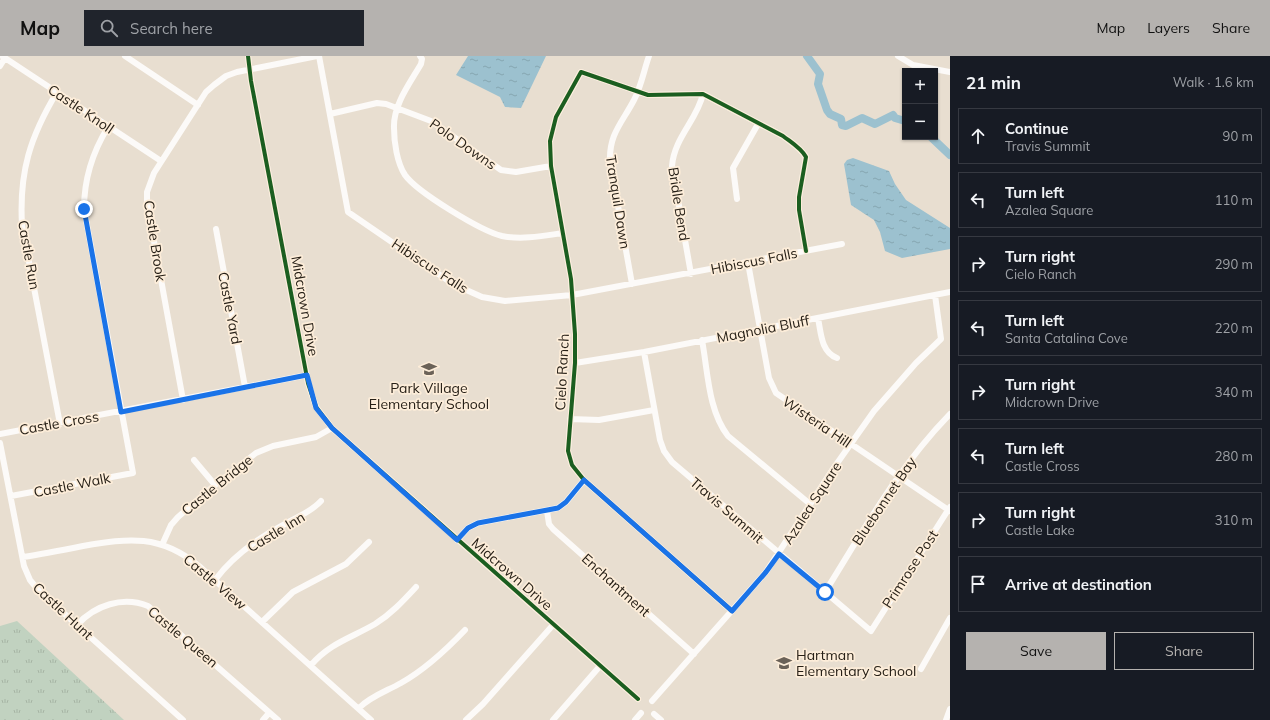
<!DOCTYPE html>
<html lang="en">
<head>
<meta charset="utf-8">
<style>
  :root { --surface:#171b24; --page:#20242c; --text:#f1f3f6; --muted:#9ea1a6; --line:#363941; --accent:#b5b2af }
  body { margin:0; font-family:Mulish,sans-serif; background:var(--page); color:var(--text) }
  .controls { position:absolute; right:12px; top:12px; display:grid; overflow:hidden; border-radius:0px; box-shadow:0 1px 3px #0004 }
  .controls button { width:36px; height:36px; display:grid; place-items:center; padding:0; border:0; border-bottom:1px solid var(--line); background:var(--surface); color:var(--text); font:20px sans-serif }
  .stop { position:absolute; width:12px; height:12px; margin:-9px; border:3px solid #1a73e8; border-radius:50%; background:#fff }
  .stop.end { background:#1a73e8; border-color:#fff; box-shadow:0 1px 4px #0008 }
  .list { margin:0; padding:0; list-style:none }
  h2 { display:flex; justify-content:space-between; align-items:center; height:52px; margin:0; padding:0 16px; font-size:17px }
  h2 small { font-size:13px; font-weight:400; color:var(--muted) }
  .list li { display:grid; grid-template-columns:26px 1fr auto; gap:12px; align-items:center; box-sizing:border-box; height:56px; margin:0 8px 8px; padding:0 8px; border:1px solid var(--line); border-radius:0px }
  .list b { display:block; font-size:15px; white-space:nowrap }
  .list p { margin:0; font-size:13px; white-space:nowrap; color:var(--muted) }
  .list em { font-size:13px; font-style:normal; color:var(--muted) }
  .actions { display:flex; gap:8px; padding:12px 16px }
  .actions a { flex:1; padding:9px 0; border:1px solid var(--accent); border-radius:0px; text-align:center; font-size:14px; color:var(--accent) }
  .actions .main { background:var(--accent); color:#111 }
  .icon { flex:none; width:22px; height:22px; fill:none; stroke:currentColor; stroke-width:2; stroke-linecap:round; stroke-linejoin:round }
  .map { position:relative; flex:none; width:950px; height:664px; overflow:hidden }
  header { display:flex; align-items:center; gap:24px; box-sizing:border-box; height:56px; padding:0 20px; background:var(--accent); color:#111 }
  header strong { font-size:19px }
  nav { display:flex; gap:22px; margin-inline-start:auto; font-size:14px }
  .search { width:280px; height:36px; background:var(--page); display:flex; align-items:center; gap:10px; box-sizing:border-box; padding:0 14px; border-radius:0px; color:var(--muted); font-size:15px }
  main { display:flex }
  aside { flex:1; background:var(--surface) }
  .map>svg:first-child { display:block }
  .park { fill:url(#park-tufts) }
  .water { fill:url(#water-ripples) }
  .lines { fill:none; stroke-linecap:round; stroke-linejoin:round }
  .river { stroke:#9cc1cf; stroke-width:8 }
  .minor { stroke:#fcfaf8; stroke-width:6 }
  .cycleway-casing { stroke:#fdedd9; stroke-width:6 }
  .cycleway { stroke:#1b5e20; stroke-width:4 }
  .route { stroke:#1a73e8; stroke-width:5 }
  .labels { text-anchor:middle; stroke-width:3.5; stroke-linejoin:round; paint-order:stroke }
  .street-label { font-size:14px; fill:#272017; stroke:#fdedd9 }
  .poi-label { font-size:14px; fill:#272017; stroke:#fdedd9 }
</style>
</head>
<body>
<header>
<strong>Map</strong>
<div class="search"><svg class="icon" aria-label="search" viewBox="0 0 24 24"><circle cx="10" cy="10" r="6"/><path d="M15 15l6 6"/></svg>Search here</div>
<nav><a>Map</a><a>Layers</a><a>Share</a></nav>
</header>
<main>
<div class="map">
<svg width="950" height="664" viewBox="0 0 950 664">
  <defs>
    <pattern id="park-tufts" width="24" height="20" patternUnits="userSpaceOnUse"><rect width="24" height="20" fill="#c1d2c0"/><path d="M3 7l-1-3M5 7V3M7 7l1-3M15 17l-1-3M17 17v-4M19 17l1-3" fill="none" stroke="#a6b4a4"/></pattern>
    <pattern id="water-ripples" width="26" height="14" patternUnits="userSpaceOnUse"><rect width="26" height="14" fill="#9cc1cf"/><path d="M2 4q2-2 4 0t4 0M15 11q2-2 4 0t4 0" fill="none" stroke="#86a6b1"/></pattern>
  </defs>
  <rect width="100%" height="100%" fill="#e8ded0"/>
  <!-- park -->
  <path class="park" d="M17,565L124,664H0V570Z"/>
  <!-- water -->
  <path class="water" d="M468,0H546L521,52L505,51L500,41L456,19Z
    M853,102L889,115L895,128L906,144L950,172V193L902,202L885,195L880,176L874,164L851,149L844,108L847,104Z"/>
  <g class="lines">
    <!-- river -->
    <path class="river" d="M807,0L820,18L818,28L827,54L830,58L841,63L842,69L846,70L862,62L875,68L893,59L895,62L905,65
      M931,81L950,99"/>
    <!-- minor -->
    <path class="minor" d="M2,0L161,105
      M125,0L198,49
      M248,0L251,25L308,327L316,351L332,372L638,643
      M319,0L348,156L453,228L482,241L505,245L572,239L842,188
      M420,0L422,3L421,8C410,27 393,49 394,72C394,86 397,107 405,119C417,136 481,175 502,180C522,184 543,180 563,177
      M898,0L913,9L950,16
      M0,10L5,2
      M57,36C30,81 19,116 22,169L60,368
      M330,58L377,47L386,48L431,65L501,114L516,116L551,110
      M737,143L733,112L758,68
      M216,173L245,331
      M748,207L769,322L776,337L950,455
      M691,218L672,110C674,82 697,64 703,38
      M632,228L610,105C609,78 622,67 634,44C641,31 644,14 649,0
      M818,262C821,277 821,296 837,302
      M702,284C708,316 708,354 728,380L810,448
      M644,296L660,384L664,395L672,406L871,575L950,451
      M575,307L644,296L950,236
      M183,344L147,147V136L154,117L206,36L214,29L226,20L237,16L317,0
      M570,363L599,364L654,354
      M0,378L307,319
      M0,387L24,510L30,524L39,535L183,664
      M194,404L215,429
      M11,440L133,417L84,153C84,123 92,97 108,71
      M547,455L549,468L553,473L694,598
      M457,484L468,472L478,467L558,452L566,446L584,424
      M162,489L171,469L178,461L215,429L256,397L273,390L316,381L332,372
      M23,501C43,498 63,494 83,490C129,482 160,478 199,510L371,664
      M215,524C233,500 258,482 285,468C298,460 310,457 321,445
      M825,536C863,475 899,410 950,358
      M732,555L584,424L572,409L568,395L575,307V278L571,223L551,110L550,85L556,61L581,16L648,39L703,38L783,80C792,87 801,92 806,101L799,141V154L806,195
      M262,566L293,536L346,508L369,486
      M77,569C95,549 123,540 148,550L278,664
      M311,609C330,587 351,582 375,568C391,558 403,545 416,531
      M921,613L950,562
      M652,645L766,516L833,413L874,355L916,307L941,283L935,239
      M359,652C371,640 387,635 401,627C426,613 446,594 465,574
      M654,658L661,664
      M263,664L269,657
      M466,664L483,648L553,569
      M553,664L600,610
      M635,664L641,657
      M946,664L950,653"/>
    <defs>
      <path id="cycleway" d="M248,0L251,25L308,327L316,351L332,372L638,643
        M732,555L584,424L572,409L568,395L575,307V278L571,223L551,110L550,85L556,61L581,16L648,39L703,38L783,80C792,87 801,92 806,101L799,141V154L806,195"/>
    </defs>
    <!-- cycleway casing -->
    <use href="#cycleway" class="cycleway-casing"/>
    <!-- cycleway -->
    <use href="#cycleway" class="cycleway"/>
  </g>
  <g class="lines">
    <!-- route -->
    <path class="route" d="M84,153L121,356L307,319L316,352L332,372L457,484L468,472L478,467L558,452L566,446L584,424L732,555L766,516L779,498L825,536"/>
  </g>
  <!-- icons -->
  <defs>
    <symbol id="school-bare" viewBox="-9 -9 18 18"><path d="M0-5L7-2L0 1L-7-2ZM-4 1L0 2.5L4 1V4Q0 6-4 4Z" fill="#6b6258" stroke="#fdedd9" stroke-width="2.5" paint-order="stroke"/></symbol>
  </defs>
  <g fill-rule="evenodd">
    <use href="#school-bare" x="418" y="302" width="22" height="22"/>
    <use href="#school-bare" x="773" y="596" width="22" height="22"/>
  </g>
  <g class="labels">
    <!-- street labels -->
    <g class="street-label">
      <text transform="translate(81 53) rotate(34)" y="5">Castle Knoll</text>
      <text transform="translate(463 88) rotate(35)" y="5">Polo Downs</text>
      <text transform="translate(618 146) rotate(81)" y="5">Tranquil Dawn</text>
      <text transform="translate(679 148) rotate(81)" y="5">Bridle Bend</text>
      <text transform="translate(155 185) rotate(81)" y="5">Castle Brook</text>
      <text transform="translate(29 199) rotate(80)" y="5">Castle Run</text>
      <text transform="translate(754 205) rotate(-11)" y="5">Hibiscus Falls</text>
      <text transform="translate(430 210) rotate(33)" y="5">Hibiscus Falls</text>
      <text transform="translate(305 250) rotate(80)" y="5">Midcrown Drive</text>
      <text transform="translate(230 252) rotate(79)" y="5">Castle Yard</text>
      <text transform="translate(763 273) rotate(-11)" y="5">Magnolia Bluff</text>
      <text transform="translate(562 316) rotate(-87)" y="5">Cielo Ranch</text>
      <text transform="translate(817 366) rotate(34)" y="5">Wisteria Hill</text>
      <text transform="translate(59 367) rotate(-10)" y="5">Castle Cross</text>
      <text transform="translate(72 429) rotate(-11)" y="5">Castle Walk</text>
      <text transform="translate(217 429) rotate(-39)" y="5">Castle Bridge</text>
      <text transform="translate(884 445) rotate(-56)" y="5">Bluebonnet Bay</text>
      <text transform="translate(812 447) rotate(-57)" y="5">Azalea Square</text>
      <text transform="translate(727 454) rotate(41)" y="5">Travis Summit</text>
      <text transform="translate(276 476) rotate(-31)" y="5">Castle Inn</text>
      <text transform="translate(910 513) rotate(-57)" y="5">Primrose Post</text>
      <text transform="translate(512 518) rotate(41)" y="5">Midcrown Drive</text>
      <text transform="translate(215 526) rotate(40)" y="5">Castle View</text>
      <text transform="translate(616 529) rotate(42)" y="5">Enchantment</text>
      <text transform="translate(63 555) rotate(43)" y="5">Castle Hunt</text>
      <text transform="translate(183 581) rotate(40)" y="5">Castle Queen</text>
    </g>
    <!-- poi labels -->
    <g class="poi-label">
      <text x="429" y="337">Park Village<tspan x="429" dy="16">Elementary School</tspan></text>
      <text x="796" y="604" text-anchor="start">Hartman<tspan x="796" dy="16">Elementary School</tspan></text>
    </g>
  </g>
</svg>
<div class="controls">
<button>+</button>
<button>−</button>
</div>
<div class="stop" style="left:825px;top:536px"></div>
<div class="stop end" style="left:84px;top:153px"></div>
</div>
<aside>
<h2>21 min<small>Walk · 1.6 km</small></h2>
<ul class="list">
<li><svg class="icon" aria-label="ahead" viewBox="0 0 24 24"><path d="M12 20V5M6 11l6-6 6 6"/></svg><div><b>Continue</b><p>Travis Summit</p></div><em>90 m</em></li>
<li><svg class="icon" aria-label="left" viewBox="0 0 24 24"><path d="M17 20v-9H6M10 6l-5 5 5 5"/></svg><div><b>Turn left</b><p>Azalea Square</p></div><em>110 m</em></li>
<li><svg class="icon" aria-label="right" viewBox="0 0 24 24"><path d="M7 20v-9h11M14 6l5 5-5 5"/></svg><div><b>Turn right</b><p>Cielo Ranch</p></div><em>290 m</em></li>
<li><svg class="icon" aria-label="left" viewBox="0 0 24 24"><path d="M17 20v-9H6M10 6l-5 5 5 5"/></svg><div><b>Turn left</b><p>Santa Catalina Cove</p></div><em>220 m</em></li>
<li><svg class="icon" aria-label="right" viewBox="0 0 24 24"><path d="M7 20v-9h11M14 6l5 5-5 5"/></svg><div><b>Turn right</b><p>Midcrown Drive</p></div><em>340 m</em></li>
<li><svg class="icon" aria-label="left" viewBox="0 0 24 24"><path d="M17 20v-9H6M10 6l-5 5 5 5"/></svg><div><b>Turn left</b><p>Castle Cross</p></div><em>280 m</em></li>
<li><svg class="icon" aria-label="right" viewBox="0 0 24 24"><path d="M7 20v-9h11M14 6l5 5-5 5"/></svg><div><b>Turn right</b><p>Castle Lake</p></div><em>310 m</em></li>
<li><svg class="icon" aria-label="arrive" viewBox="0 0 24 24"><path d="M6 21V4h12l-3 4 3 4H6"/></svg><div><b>Arrive at destination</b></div></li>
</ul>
<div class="actions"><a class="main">Save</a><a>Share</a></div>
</aside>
</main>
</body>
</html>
